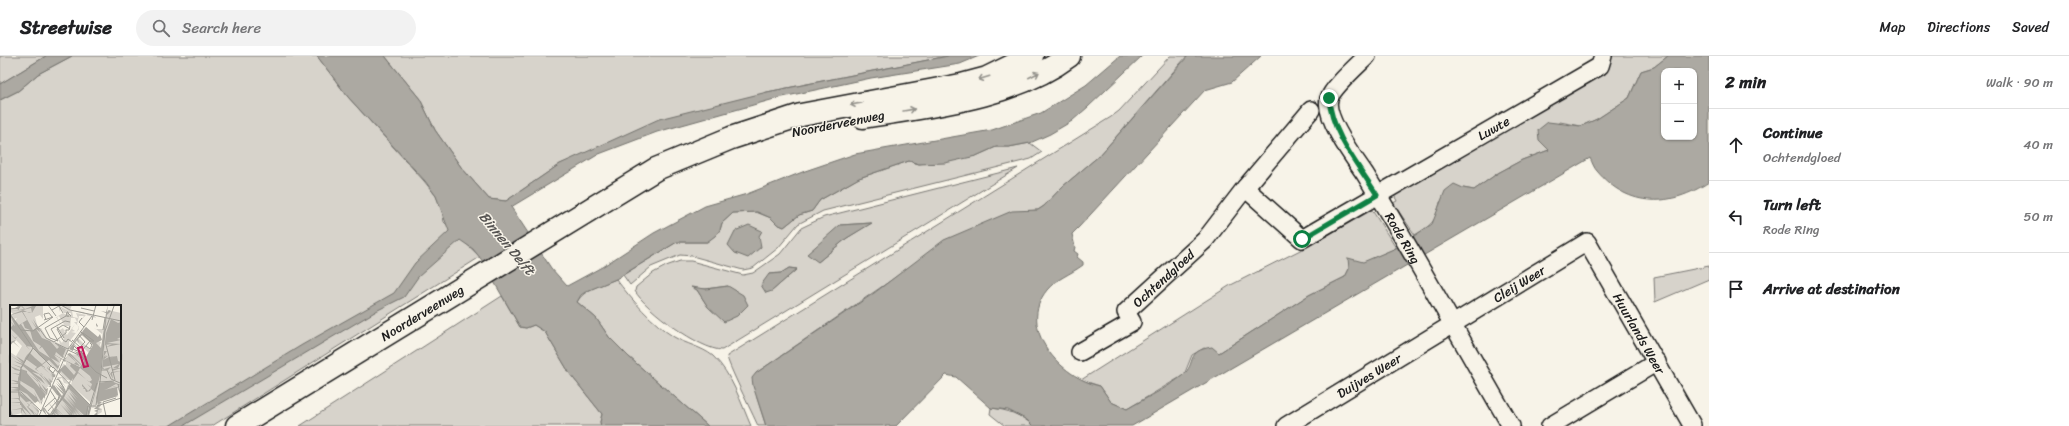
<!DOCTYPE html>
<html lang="en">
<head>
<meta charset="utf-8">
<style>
  :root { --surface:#fff; --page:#f2f2f2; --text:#202124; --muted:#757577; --line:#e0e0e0 }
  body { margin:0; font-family:Sriracha,sans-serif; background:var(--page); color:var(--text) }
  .controls { position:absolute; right:12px; top:12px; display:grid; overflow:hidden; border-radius:8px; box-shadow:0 1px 3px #0004 }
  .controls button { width:36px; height:36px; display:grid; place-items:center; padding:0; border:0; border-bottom:1px solid var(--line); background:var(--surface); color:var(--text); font:20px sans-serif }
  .stop { position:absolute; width:12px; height:12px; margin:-9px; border:3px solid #0b8043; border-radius:50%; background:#fff }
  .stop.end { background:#0b8043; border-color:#fff; box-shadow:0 1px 4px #0008 }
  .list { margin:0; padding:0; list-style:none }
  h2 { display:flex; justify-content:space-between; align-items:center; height:52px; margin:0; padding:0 16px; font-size:17px }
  h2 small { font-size:13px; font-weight:400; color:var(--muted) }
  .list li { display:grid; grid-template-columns:26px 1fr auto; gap:12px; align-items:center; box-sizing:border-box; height:72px; padding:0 16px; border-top:1px solid var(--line) }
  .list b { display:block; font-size:15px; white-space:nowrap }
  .list p { margin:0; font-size:13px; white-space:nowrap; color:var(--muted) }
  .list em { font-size:13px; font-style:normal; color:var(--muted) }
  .icon { flex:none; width:22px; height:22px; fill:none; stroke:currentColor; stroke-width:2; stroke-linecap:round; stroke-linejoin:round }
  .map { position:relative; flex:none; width:1709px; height:370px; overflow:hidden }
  header { display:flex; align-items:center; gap:24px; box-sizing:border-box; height:56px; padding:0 20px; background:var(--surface); border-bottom:1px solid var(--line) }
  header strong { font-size:19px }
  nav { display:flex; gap:22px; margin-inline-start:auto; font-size:14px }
  .search { width:280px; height:36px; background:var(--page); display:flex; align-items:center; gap:10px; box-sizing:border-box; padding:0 14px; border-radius:22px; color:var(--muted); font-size:15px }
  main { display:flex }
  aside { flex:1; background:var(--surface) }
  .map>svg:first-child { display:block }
  .green { fill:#d7d3cb; stroke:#7a7874; fill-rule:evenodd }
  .water { fill:#aca9a2; stroke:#72716c; fill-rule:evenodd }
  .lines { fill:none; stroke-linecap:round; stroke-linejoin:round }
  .street-casing { stroke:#1c1c1c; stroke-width:20 }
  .secondary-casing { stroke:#1c1c1c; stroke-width:25 }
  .street { stroke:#f7f3e8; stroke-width:17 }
  .secondary { stroke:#f7f3e8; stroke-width:22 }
  .oneway { stroke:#94928c }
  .route { stroke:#0b8043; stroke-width:5 }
  .labels { text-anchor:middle; stroke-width:3; stroke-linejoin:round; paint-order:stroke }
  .street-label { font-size:13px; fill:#1c1c1c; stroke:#f7f3e8 }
  .water-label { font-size:14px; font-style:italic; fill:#565452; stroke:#f7f3e8 }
  .inset-road { fill:none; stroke:#9f9d96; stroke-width:1 }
  .view { fill:#c2185b; fill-opacity:0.15; stroke:#c2185b; stroke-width:2 }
  .inset-edge { fill:none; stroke:#1c1c1c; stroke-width:2 }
</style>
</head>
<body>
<header>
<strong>Streetwise</strong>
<div class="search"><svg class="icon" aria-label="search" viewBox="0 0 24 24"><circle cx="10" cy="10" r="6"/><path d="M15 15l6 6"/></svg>Search here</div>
<nav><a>Map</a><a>Directions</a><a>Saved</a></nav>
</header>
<main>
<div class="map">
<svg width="1709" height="370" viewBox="0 0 1709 370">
  <rect width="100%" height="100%" fill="#f7f3e8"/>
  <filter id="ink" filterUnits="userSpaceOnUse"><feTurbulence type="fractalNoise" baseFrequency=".025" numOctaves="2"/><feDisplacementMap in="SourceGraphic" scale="8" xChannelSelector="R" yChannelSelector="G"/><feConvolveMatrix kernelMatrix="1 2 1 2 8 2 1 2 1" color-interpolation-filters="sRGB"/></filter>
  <g filter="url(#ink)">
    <!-- green -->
    <path class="green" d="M0,0H46L0,28Z
      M72,0H317L348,41L424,125L436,140L442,154L444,166L480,201L212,370H0V44L18,35L38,18ZM11,250H120V359H11Z
      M385,0H948L767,36L560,108L506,145L489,143L461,111L435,74L420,43Z
      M1170,0H1187L1100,99L1062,131L1044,150L1038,154L1026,155L909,212L756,317L757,342L766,370H758C753,358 727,307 727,300L1111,61L1119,55Z
      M1609,0H1668L1654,11L1641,15L1629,42L1597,63L1581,70L1560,66L1549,94L1522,104L1498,117L1474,134L1463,132L1440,146C1436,166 1431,169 1415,179L1393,147L1397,145L1392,135Z
      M1030,87L1042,96L1031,103L823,155L798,168L778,192L753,212L743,214L692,200L680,199L651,211L630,229L623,219L677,186H707L720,174L722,167L733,157L756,156L771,162L777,168L784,171L799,159L812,155L820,144L859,122L909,105L919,108L976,100L996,91H1009Z
      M1018,112L722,294C700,294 645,253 635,235L636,231L653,217L666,210L680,205H691L743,219L753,217L780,198L801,172L824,161ZM871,167L847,182L818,206L840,169ZM789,212L797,213L772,235L769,218L781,217ZM728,230L708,251L697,234Z
      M1372,154L1396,192L1349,213L1345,221L1309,239L1219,297L1204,292L1192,299L1184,319L1127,353L1111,346L1100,330L1081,324L1229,230L1316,186Z
      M1709,210V223L1655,246L1654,221Z
      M616,223C631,243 653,268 674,281C686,288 702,291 713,300C732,318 741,347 751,370H708L629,301L609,281L596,262L577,246C584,233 602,229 616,223Z
      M502,240L520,271L526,272L534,269L545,276L570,318L602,358L600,366L601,370H300Z
      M991,352C1007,354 1021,358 1033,370H1005L990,358Z"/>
    <!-- water -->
    <path class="water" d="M46,0H72L38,18L18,35L0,44V28Z
      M317,0H385L420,43L435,74L461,111L489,143L506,145L560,108L659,63L767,36L948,0H979L960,8L871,22L778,42L657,76L599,98L511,151L551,212L567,230L602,211L654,177L705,150L747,138L805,115L855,98L992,74L1041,57L1086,29L1120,0H1142L1088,51L1072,65L1050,78L1030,87L1009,91H996L976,100L945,107L919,108L909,105L859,122L820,144L812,155L799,159L784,171L777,168L771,162L757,156L733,157L722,167L720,174L715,180L707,186H677L616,223L587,235L581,239L577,246L596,262L609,281L629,301L708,370H601L600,366L602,358L570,318L545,276L534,269L526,272L520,271L481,203L473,193L460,184L418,221L404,241L378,254L183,370H169L302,289L394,237L415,207L449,175L436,140L425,125L348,41Z
      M1188,0H1261L1232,26L1205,34L1079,171L1072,178L1075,191L1074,195L1078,198L1077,201L1083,206V209C1071,218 1056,223 1047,234C1016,272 1061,322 1100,330L1111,346L1127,353C1142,344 1171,330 1183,319C1197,307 1185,295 1212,291L1219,297L1309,239L1345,221L1349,213L1348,202L1363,206L1396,192L1432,168L1445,135L1454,128L1463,132L1474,134L1498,117L1522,104L1549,94L1539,84L1538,74L1548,66L1581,70L1597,63L1629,42L1641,15L1654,11L1668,0H1709V126C1671,151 1629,153 1597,115C1594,112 1592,106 1590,102L1132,370H1033L1027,364L1008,354L991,352L956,321L946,319L896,370H766L753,330L752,322L756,317L874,237L944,184L1012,155L1038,154L1044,150L1062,131L1100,99ZM1664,15H1694V81H1664Z
      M872,167L847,182L818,206L807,198L840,169Z
      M749,169L762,175L759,180L761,191L748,202L735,197L728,189L735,175Z
      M789,212L797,213L772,235L766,237L761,229L769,218L781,217Z
      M728,230L743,239L748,249L737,260L724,266L708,251L697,234L691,231L706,233Z"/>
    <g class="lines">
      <defs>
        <g id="street">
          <path id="s1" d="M1367,0C1358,9 1332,32 1329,43C1324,62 1354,102 1365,118C1416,201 1462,286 1511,370"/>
          <path d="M1245,132L1311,54"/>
          <path id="s2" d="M1080,296L1132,266L1126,256L1205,184L1245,132L1302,183L1600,10L1603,0"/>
          <path id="s3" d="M1286,370L1587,186L1692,369"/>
          <path d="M1550,370L1657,306"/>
        </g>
        <g id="secondary">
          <path d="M863,61C930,50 1013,42 1069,0"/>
          <path id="s4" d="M237,370L656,113L731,82L801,59L961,29L987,22L1032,0"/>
        </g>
      </defs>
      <!-- street casing -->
      <use href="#street" class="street-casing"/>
      <!-- secondary casing -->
      <use href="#secondary" class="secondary-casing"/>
      <!-- street -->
      <use href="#street" class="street"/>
      <!-- secondary -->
      <use href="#secondary" class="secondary"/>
    </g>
    <!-- one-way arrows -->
    <defs><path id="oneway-shaft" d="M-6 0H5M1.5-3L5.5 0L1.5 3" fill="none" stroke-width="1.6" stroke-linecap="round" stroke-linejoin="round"/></defs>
    <g class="oneway">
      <use href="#oneway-shaft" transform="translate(1034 19) rotate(-27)"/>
      <use href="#oneway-shaft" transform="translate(984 22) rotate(163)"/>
      <use href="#oneway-shaft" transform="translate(856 48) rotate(169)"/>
      <use href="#oneway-shaft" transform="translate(909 54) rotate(-10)"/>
    </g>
  </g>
  <g class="lines" filter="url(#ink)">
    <!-- route -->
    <path class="route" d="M1302,183L1377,139C1359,110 1331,77 1329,42"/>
  </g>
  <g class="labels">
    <!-- street labels -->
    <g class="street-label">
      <text transform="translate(838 67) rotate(-11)" y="5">Noorderveenweg</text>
      <text dy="5" stroke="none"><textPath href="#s2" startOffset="542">Luwte</textPath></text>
      <text dy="5" stroke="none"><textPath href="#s1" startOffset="217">Rode Ring</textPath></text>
      <text dy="5" stroke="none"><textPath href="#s2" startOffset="122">Ochtendgloed</textPath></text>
      <text dy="5" stroke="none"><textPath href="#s3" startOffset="273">Cleij Weer</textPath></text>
      <text dy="5" stroke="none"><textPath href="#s4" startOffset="217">Noorderveenweg</textPath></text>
      <text dy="5" stroke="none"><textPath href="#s3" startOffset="458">Huurlands Weer</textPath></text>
      <text dy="5" stroke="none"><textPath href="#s3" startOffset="97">Duijves Weer</textPath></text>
    </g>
    <!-- water labels -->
    <g class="water-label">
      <text transform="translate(507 187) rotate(50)" y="5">Binnen Delft</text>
    </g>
  </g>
  <!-- overview -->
  <g transform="translate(10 249)">
    <rect width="111" height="111" fill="#f7f3e8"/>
    <path d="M0,0L2,3H8L7,0H33V14L30,10L25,12L28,23H31L37,33L50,39L48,33L52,38L54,34L44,14L50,25L53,23L46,12L43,14L53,8L60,12L61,8H54L51,3L50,7L48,0L60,7L50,0H62L60,5L66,6L74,7L75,9L62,5L63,12L68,13L66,8L77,10L76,8L85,11L86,13L76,10L69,17L74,11H69L67,19L69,24L59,37V45L53,53L43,50L51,54L47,68L41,60L36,56L40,60L38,63L46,70L36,84L37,88L33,93V97L31,96L32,99L28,96L23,98L29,106L28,111H12V108L0,111V47L6,51L12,41L6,35L0,40V9L15,30L5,16L7,13L4,14L1,10L3,9L0,6ZM49,11L55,21H59L60,25L61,13H65L67,17H64L69,22L66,28L61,27L65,26L62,24L65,19L57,30L54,26L57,24L54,25L47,12ZM98,5L111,8V90L107,83L108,91L89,96L92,98L89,104H92V106L91,104L92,107L87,110L88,102L82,103ZM76,22L87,33L89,32L92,34V29L86,24H93L92,34H88L87,36L91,37L89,43L91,40L90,49H88L89,70L84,90L78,111L77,107L75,111H40L60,81L81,101L80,97L61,80L62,76L54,74L59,80L57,83L58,79L54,78L52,73L49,74L47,72H53L50,67L53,59L56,60V56L70,63L74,58L70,62L55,55L58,49L69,50L74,57L83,46L86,37L83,40L85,37L73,26L71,28L83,40L72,30L68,33L80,45L83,42L75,55L71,50L64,46L76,52L79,48L66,36L64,39L66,41L63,40V46L61,45L60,40H63L65,34L71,30L70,28Z" fill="#d7d3cb" fill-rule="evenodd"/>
    <path d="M10,0L9,5L14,4L11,1V0L15,4L25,0L26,1L22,8H19L17,7L22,8L21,3L13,5L17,7H13L23,25L26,23L21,15L27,23L23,14L29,23L30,27L26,24L32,33L40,36L47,44L49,42L45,38L56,44L53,51L54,52L53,53L46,47L45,50L55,55L54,54L57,52L55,55L70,62L71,60L59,49L70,61L64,59L57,52L64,59L66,57L57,49L60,48L72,60L74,56L64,48L75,55L64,46L74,49L64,40L63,46L59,44L76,22L88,32L90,29L83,22L85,24L87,22L86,20V18L88,21L85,24L90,29L92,35L86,38L91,43L96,8L91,6L96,7L98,0L97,7L99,5L101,6L97,10L90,71L79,111H75L66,101L75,111L65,102L73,111L65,103L71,111L64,104L70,111L64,105L68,111L63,106L67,111L63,107L65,111L62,108L63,111H60L50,99L61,110L51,99L61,109L53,99L62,108L54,98L63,106L52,95L46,103L54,111L46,104L52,111L46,105L50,111L45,106L49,111L44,107L47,111L44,108L46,111L43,109L41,111L51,96L40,111H39L34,104L37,111L32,105L33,103L34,102L40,110L35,104L40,109L43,104L38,97L44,104L46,100L44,96V95L46,99L47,94L49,96L51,92L47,90L41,82L44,80L52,91L53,89L48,84L45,80L54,88L46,78L44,79L46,78L52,83L45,74L56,86L57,83L49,75H46L48,73L57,83L59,79L51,70L58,78L60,76L61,77L59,78L79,99L77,111L85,87L81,84L80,86L76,87L75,84H73L74,83L72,81V79L66,73L72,79L78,86L81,83L77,79L81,82L82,79L68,68L62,77L63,73L61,76L51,66L50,69L48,66L55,60L64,70L66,67L56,57L60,61L61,59L56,56L55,57L52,54L51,55V57L50,55L51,54L44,50L50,57L44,51L50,58L41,53L48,61L50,59L48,64L39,55L36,57L39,60L36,57L32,60L36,63L31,61L35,64L40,69L31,61L26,64L41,78L38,73L42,77L39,73L42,76L43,75L42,74L43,73L40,69L43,72L41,68L44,70L37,63L40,60L38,63L45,70V72H43V75L42,77L41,78V82H38L40,81L29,69L22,67L31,73L35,79L21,68L36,84L38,83L37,90L30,83L36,90L35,91L29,85L35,91V94L34,92L31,96L24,84L9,75V78L26,92L24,87L14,79L24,87L31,100V96L32,97L31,100L28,96L25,98L17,89L9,85V86L12,87L21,96L12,87L8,86L21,96L16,97L20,100L18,102L23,106L27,110L28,107L21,99L28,106L23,98H22L20,99L21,97L23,98L24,100L29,106L27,111L23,106L25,111L11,95L17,102L19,100L10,91V95L22,111L12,102L17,111L12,105V111L11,104L1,105L3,111H1L0,110V101L1,105L12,103L11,100L0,101L10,100V98H0L10,97L9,95H4L0,96L4,95H8L9,94L0,93H9L8,89L0,90L8,89V86L0,87L8,86L0,85L8,84L0,82H8V79L0,78H8L1,75L8,76V73L2,72L8,73L9,70L2,68L9,69L10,66L5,65L0,61L10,65L11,63L2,59L11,62L12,60L8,58L11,60L4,56L13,59L0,50L13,58L6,51L14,56L15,53L8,47L15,53L17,50L11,43L17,50L19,48L6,35L4,37L10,43L3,37L0,41V37L3,36L0,33L3,36L6,35L1,29L5,33L8,31L0,23L3,20L0,16L5,21L0,10L13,5L0,6L9,5L5,3ZM12,7L17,15L9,20L1,10ZM13,18L15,23L20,25L23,36L31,41L29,44L32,42L40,53L29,46L11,19ZM72,30L83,40L76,52L64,39L67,35L69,38L68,34L70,37L68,34ZM8,31L20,45L16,41L23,42L29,50L27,52L29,50L36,56L32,59L25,53L20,48L23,44L19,48L5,34ZM16,54L27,62L25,64L32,69L40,81L31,70L14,59ZM13,61L29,75L37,89L31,82L28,77V76L19,69L28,77L30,83L17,68V66L11,64ZM70,63L80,71L82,75L79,77L68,67ZM59,82L58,86L59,84L69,94L60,86L67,95L59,87L66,98L57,89L66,99L57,89L65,100L56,90L65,101L55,91L64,102L55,92L64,103L54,93L57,86L52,94ZM101,14L108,18L111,17V32L107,34L111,35L97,38L111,39L96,42L102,39L95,40L94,46H97L94,51L98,50L93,52L98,51L93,55L99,52L106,51L99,53L107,51L108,56L111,55L108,56L111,57L108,63H111L102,66V64L108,63H103L109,59L93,62L94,64L101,62L98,65L101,69V67L111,66L102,68L103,74L98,65L92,64L96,28ZM101,76L111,80V81L106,79L97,84L105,81H106L94,85L111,81L107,83L108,90L106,91H108L89,97H92L88,100L92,99L88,103L92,104L88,105L87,111H83L87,107L84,106L88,104H84L88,100L86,93L90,78Z" fill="#aca9a2" fill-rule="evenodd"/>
    <path class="inset-road" d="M38,0L46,11M51,0L60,5L111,16M71,3L84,6M0,4L9,3L11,0M42,5L49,1L53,8M0,9L23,43L43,63M58,12V7H57L56,11H61L58,8M72,13L69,17L74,22M36,15L34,9L39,8L42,12M82,15L86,0M47,22L54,33M29,23L36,33L44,37M60,24L53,20L47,24L53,35L56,37L58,34L62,37M11,25L23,26L43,12L34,15M93,25L95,13M70,26L80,36L75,42L71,47H70L63,44L64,41L67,44L69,45L71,47H72L71,48L74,49M73,28L84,36H80M62,35L70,42L75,37L68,29M48,36L40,33L35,23L56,11M48,36L41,24L55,16L60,17M44,37L56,28V25H59L60,21M45,38L58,44M96,40L105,75M76,41L80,44L82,40L80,38M58,44L82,11M58,45L71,51L86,67L97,73M41,60L39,64L43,68L45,65M43,62L80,100L78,109M91,65H97L101,74L110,78M90,77L95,26L104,1M90,77L104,76M108,79L111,92M54,83L49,75L55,85M40,85L47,96M9,86L11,63L23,43M47,86L50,92L48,95L49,91M0,87H11L31,106M80,100L87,78M86,100L90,76M87,101L111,93M35,102L45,93M38,106L47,96M29,111L58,45M41,111L60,81M76,111L78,101H86M96,111L93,97L106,93"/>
    <path class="view" d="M72,42L78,61L74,62L68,43Z"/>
    <rect width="111" height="111" class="inset-edge"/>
  </g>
</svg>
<div class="controls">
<button>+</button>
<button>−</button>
</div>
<div class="stop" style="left:1302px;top:183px"></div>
<div class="stop end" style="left:1329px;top:42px"></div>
</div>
<aside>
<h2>2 min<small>Walk · 90 m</small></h2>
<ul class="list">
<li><svg class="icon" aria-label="ahead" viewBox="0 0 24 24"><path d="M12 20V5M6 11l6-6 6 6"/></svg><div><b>Continue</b><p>Ochtendgloed</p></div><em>40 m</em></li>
<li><svg class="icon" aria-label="left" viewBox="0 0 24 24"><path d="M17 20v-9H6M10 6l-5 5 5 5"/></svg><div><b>Turn left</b><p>Rode Ring</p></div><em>50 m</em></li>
<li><svg class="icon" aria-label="arrive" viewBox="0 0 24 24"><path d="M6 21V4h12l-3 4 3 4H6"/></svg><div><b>Arrive at destination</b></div></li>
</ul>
</aside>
</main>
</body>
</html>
